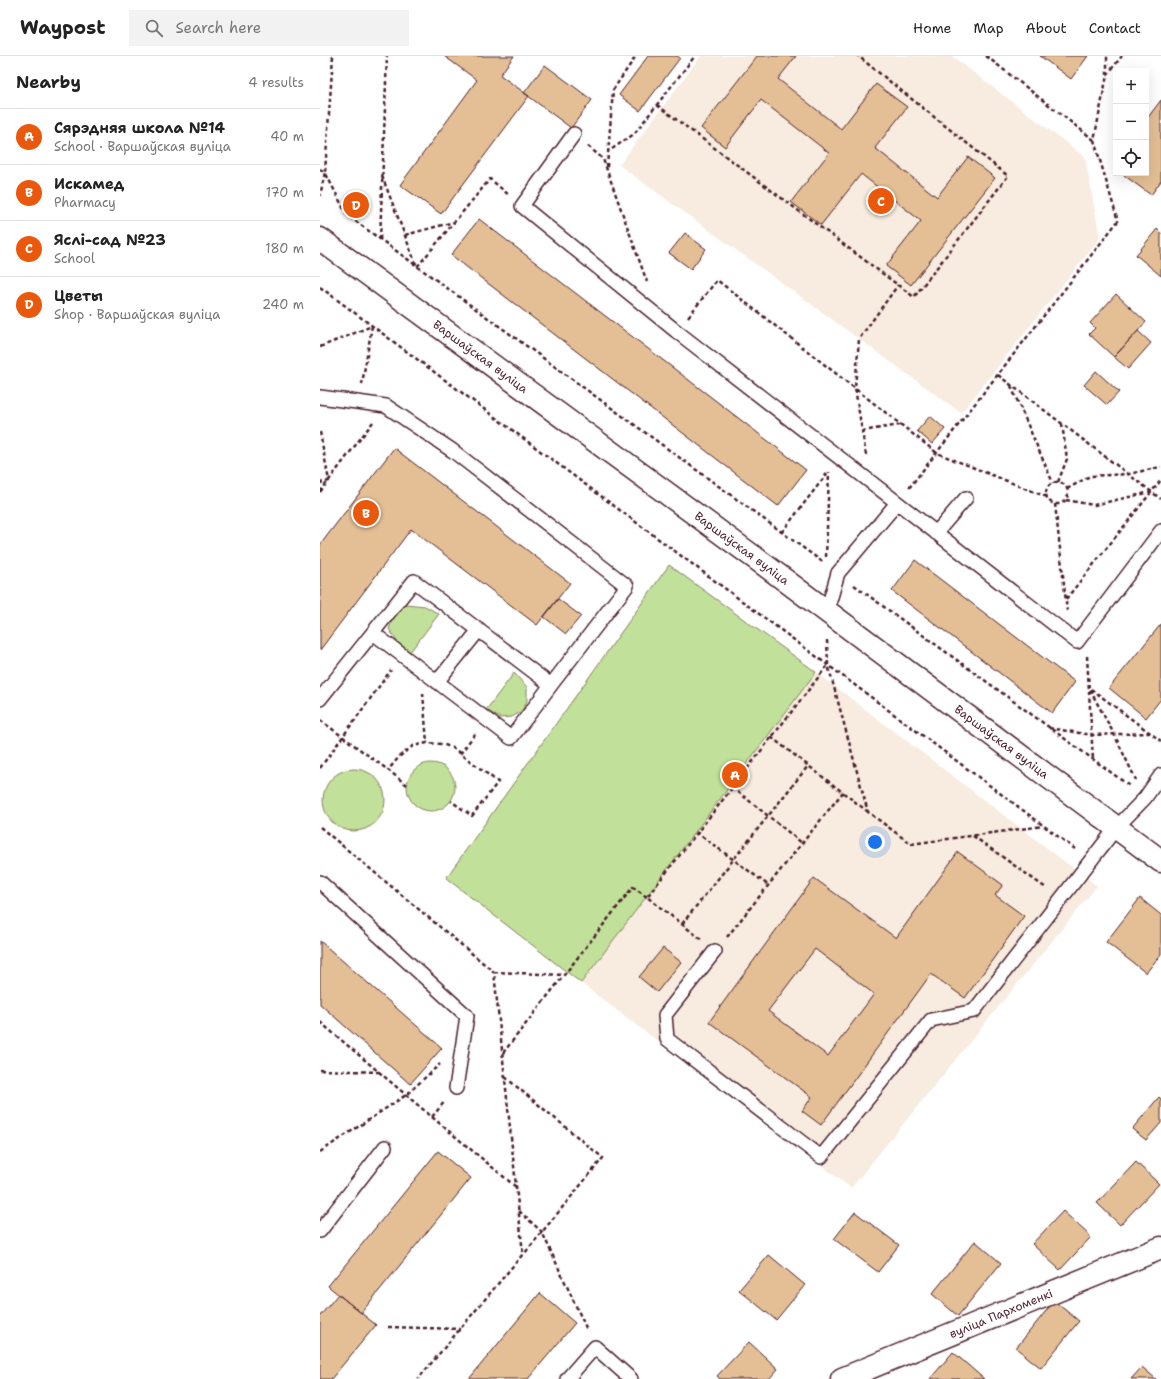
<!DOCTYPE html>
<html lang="en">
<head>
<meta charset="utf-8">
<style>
  :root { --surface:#fff; --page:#f2f2f2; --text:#222; --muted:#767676; --line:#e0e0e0; --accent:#ea580c }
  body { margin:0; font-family:"Shantell Sans",sans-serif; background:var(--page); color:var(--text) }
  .controls { position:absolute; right:12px; top:12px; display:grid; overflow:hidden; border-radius:0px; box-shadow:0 4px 16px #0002 }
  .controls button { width:36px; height:36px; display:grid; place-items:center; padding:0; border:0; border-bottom:1px solid var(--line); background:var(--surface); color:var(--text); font:20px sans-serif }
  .you { position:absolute; left:555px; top:786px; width:14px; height:14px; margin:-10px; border:3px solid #fff; border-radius:50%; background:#1a73e8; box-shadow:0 0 0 6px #1a73e833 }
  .badge { display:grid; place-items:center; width:26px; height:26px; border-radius:50%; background:var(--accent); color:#fff; font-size:13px; font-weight:700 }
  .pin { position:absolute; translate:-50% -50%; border:2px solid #fff; box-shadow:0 1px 4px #0006 }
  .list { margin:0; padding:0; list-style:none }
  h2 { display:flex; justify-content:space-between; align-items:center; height:52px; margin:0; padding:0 16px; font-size:17px }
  h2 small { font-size:13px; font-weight:400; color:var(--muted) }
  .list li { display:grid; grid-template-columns:26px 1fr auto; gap:12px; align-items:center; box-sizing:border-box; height:56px; padding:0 16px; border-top:1px solid var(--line) }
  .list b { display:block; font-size:15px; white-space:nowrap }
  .list p { margin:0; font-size:13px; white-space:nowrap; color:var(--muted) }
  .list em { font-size:13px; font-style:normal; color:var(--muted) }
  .icon { flex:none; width:22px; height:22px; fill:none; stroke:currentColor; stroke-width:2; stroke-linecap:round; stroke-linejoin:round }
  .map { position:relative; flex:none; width:841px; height:1323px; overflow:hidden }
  header { display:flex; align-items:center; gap:24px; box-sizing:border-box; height:56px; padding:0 20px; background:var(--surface); border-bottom:1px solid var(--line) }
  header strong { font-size:19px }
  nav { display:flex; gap:22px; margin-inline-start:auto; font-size:14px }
  .search { width:280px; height:36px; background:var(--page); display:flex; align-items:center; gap:10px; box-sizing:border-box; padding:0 14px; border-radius:0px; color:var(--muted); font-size:15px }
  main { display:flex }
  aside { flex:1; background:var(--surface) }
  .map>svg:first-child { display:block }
  .built { fill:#f7ecdf }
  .green { fill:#c1e099; stroke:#868062 }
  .building { fill:#e4bf95; stroke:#4a1f2b; fill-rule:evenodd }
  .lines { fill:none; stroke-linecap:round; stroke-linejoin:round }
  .lane-casing { stroke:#4a1f2b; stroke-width:16 }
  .street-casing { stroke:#4a1f2b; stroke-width:25 }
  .secondary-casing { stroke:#4a1f2b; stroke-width:25 }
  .path { stroke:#4a1f2b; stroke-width:2.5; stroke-dasharray:4 3; stroke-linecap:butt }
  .lane { stroke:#fff; stroke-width:13 }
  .street { stroke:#fff; stroke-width:22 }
  .secondary { stroke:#fff; stroke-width:22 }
  .labels { text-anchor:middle; stroke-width:3; stroke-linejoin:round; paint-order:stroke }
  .street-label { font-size:12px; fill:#4a1f2b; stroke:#fff }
</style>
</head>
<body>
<header>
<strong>Waypost</strong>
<div class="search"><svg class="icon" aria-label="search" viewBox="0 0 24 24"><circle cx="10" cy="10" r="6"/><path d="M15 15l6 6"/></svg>Search here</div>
<nav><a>Home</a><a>Map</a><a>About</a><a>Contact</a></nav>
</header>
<main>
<aside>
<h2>Nearby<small>4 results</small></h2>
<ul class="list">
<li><span class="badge">A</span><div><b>Сярэдняя школа №14</b><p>School · Варшаўская вуліца</p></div><em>40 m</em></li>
<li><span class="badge">B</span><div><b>Искамед</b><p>Pharmacy</p></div><em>170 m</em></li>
<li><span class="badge">C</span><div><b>Яслі-сад №23</b><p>School</p></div><em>180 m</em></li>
<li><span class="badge">D</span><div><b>Цветы</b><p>Shop · Варшаўская вуліца</p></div><em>240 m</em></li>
</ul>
</aside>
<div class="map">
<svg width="841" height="1323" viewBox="0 0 841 1323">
  <rect width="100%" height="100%" fill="#fff"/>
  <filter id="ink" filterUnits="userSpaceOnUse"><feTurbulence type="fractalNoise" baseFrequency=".025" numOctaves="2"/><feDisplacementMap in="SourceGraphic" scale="8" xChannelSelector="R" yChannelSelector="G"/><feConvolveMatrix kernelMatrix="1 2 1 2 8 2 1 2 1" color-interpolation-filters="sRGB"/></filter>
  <g filter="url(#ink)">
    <!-- built -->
    <path class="built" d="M381,0H632L765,101L780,182L641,357L299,109Z
      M349,509L496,616L777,830L531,1132L261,927L126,822Z"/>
    <!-- green -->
    <path class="green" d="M349,509L496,616L261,927L126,822Z
      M86,548L105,550L119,558L90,596L78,587L69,573L75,556Z
      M194,617L207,631V645L202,655L192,661L180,662L166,654Z
      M87 731a24 24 0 1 1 48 0a24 24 0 1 1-48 0Z
      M3 744a31 31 0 1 1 62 0a31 31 0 1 1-62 0Z"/>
    <!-- building -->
    <path class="building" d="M124,0H194L180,19L209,40L121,158L80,129L157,24Z
      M328,0H357L360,2L320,55L299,39Z
      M437,0H476L458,23L521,73L556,28L587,51L555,92L617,141L648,101L675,122L591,229L566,210L601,165L541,118L501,169L471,146L509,97L441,44L405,91L381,72Z
      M720,0H768L751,23Z
      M225,9L272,44L251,72L204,37Z
      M841,44V125L831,139L801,117H826V64Z
      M159,163L486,414L458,450L131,199Z
      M837,173L841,177V220L816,199Z
      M365,177L386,193L371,213L349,197Z
      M796,238L826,266L794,301L769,278L775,272L770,267Z
      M818,275L831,287L808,313L794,301Z
      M776,315L799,336L787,349L764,329Z
      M610,360L625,373L612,388L597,375Z
      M74,392L250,527L217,569L91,473L0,594V489Z
      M595,504L755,626L732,657L572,535Z
      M238,543L261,560L246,578L224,561Z
      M841,568V643L826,662L789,632Z
      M638,796L683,829L675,839L704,860L645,942L611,918L501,1069L482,1055L492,1041L389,966L494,822L576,882ZM495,893L554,938L508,1000L448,955Z
      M820,842L841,859V898L826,917L786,886Z
      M0,885L122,992L90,1028L0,948Z
      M343,892L361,906L337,936L319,921Z
      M839,1041L841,1043V1067L826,1084L812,1073Z
      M118,1095L151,1122L41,1257L8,1230Z
      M816,1106L839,1128L800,1169L777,1147Z
      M743,1155L771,1181L740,1214L712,1188Z
      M535,1156L579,1189L558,1216L514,1183Z
      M655,1185L681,1207L638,1260L612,1238Z
      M449,1199L485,1229L456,1264L419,1234Z
      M220,1237L255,1267L208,1323H149Z
      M18,1238L56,1269L11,1323H0V1260Z
      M734,1245L759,1265L721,1312L696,1292Z
      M429,1286L458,1313L449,1323H400L397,1320Z
      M633,1296L664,1323H610Z
      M822,1311L836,1323H811Z"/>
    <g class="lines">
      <defs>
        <path id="lane" d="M254,78L202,150L356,275L757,586L841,475
          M0,341L66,350L133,395L307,530L231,629L94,525L0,643
          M616,477L646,442
          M507,555L518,517L577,447
          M53,577L191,682L231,629
          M117,626L159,574
          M0,826L147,960L136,1032
          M395,895L345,959L347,983L501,1101L611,964L654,955L796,772L825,742L841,719
          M0,1175L65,1091
          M247,1323L275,1291L311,1323"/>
        <g id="street">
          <path id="s1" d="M522,1323L841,1192"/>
        </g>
        <g id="secondary">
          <path id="s2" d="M0,183L446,510L841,805"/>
        </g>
      </defs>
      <!-- lane casing -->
      <use href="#lane" class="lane-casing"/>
      <!-- street casing -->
      <use href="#street" class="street-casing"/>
      <!-- secondary casing -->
      <use href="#secondary" class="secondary-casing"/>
      <!-- path -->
      <path class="path" d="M13,0L5,116L27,159L504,507
        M666,0L774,84
        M787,19L802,0
        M337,49L594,241L688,120L538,0
        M268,90L283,103L327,226
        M292,93L314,78L375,0
        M287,111L293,34L316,0
        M0,113L5,116L0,140
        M62,120L97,211L170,123L189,139
        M85,179L134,166
        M60,183L67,0
        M0,231L755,793
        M368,261L397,224L617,397L727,441
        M0,291L52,270L42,328
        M678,319L841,443
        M691,330L733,427
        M542,375L580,369
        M0,376L9,425L0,427
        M546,399L535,332L539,283L578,229
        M738,426L747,403L742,368
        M726 437a11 11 0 1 1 22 0a11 11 0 1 1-22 0Z
        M589,432L798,165L774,84L787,19V0
        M747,433L770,420L809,418L840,411H841
        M0,436L53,366
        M746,444L774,449L831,436
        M735,448L747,555
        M462,476L509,415
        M506,501L509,416
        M534,529L811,731
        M746,543L841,424
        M507,584L508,609L548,756L591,788L723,770
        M767,600L773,704
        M771,633L841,685
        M770,634L794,678L816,724
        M103,637L107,687
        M0,664L68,714
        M729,672L772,679L829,677
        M451,681L547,755
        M140,698L155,678
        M0,712L71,614
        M87,729L68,714L80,700L93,690L107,687L122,688L133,692L178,726L152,760L131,745
        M412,731L482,787
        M0,771L174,916L203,1198L98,1323
        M376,776L448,829
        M653,780L726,832
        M362,868L488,710
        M407,881L523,736
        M381,883L327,841L508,609
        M174,916L244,919
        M0,966L112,1061L125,1045
        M183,997L313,831L327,841
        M0,1014L59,1016
        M185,1021L283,1102L204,1198
        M112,1061L196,1131
        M0,1096L86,1039L120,1008
        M199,1155L222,1176L267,1274
        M68,1271L140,1273"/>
      <!-- lane -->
      <use href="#lane" class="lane"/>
      <!-- street -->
      <use href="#street" class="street"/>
      <!-- secondary -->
      <use href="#secondary" class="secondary"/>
    </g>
  </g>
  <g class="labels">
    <!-- street labels -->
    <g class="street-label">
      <text dy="4" stroke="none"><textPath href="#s2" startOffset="199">Варшаўская вуліца</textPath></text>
      <text dy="4" stroke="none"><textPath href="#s2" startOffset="523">Варшаўская вуліца</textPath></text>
      <text dy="4" stroke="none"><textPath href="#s2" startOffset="847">Варшаўская вуліца</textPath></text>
      <text dy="4" stroke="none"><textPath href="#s1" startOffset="172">вуліца Пархоменкі</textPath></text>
    </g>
  </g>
</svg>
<div class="controls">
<button>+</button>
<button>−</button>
<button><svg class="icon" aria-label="locate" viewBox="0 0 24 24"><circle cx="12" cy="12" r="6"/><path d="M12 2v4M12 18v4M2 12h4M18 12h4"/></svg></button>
</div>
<div class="you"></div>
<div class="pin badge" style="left:415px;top:719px">A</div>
<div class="pin badge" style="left:46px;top:457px">B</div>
<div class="pin badge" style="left:561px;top:145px">C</div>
<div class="pin badge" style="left:36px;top:149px">D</div>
</div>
</main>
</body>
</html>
